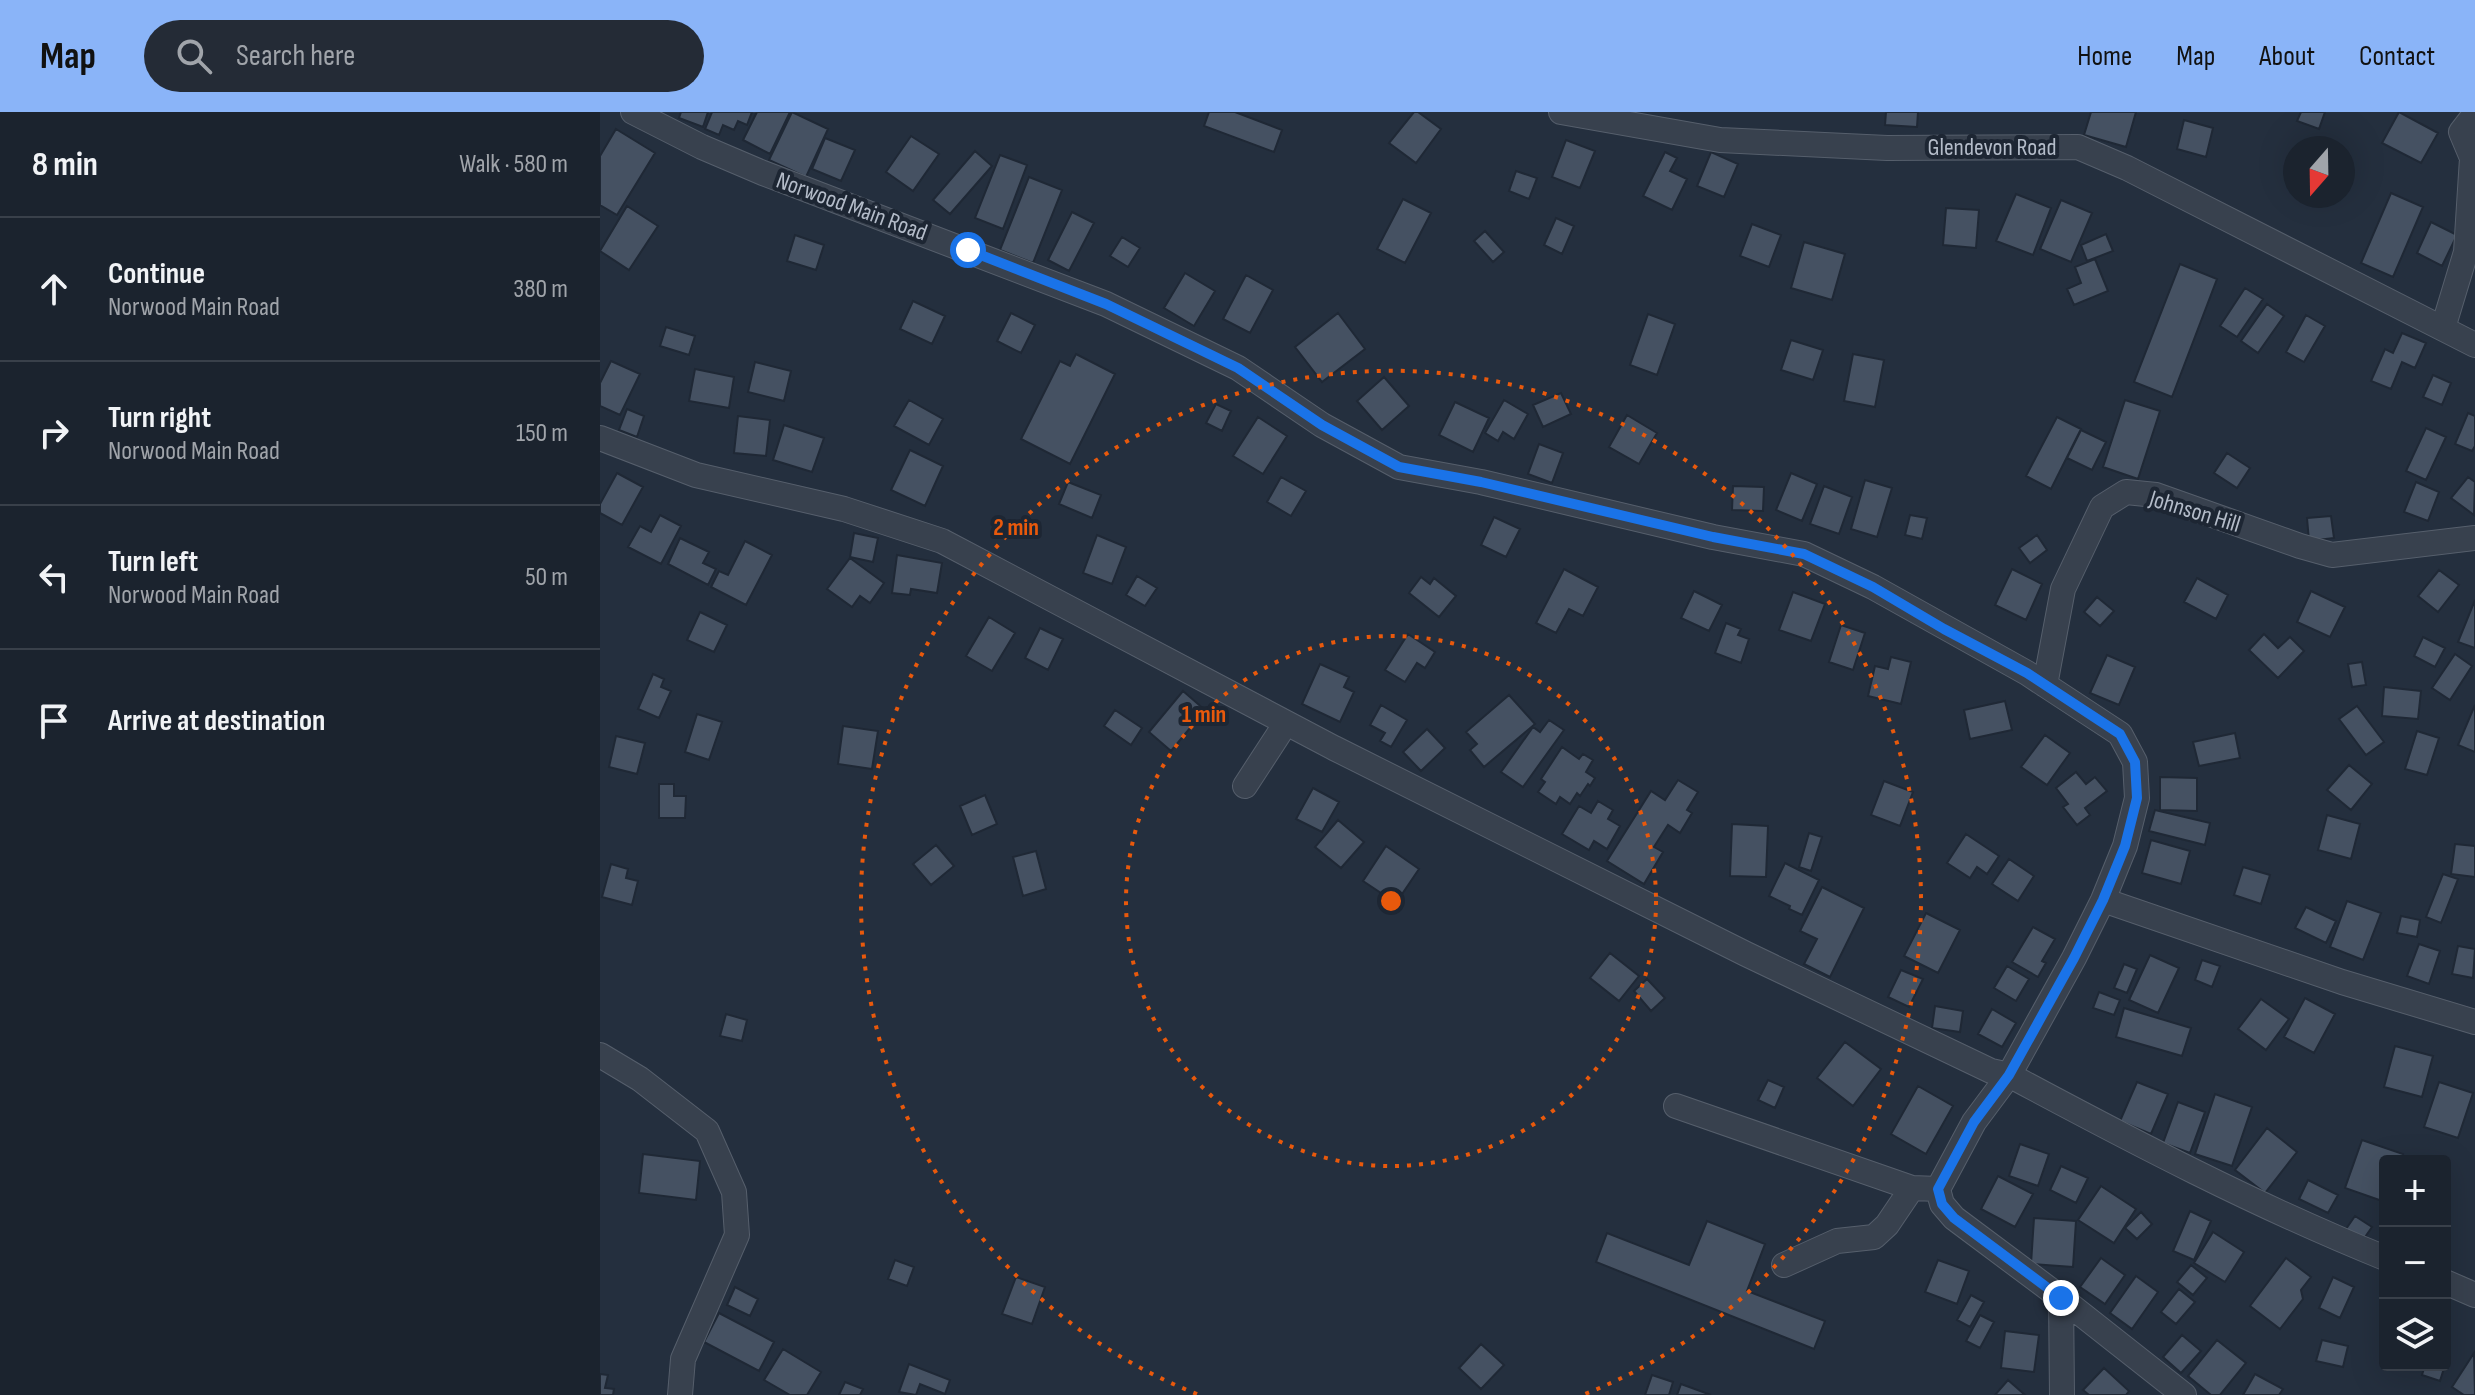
<!DOCTYPE html>
<html lang="en">
<head>
<meta charset="utf-8">
<style>
  :root { --surface:#1b232e; --page:#242b36; --text:#f1f3f6; --muted:#a0a4aa; --line:#39404a; --accent:#8ab4f8 }
  body { margin:0; font-family:"Sofia Sans Condensed",sans-serif; background:var(--page); color:var(--text) }
  .controls { position:absolute; right:24px; bottom:24px; display:grid; overflow:hidden; border-radius:8px; box-shadow:0 8px 32px #0002 }
  .controls button { width:72px; height:72px; display:grid; place-items:center; padding:0; border:0; border-bottom:2px solid var(--line); background:var(--surface); color:var(--text); font:40px sans-serif }
  .compass { position:absolute; left:1683px; top:24px; width:72px; height:72px; border-radius:50%; background:var(--surface); box-shadow:0 8px 32px #0002; rotate:200deg }
  .stop { position:absolute; width:24px; height:24px; margin:-18px; border:6px solid #1a73e8; border-radius:50%; background:#fff }
  .stop.end { background:#1a73e8; border-color:#fff; box-shadow:0 2px 8px #0008 }
  .list { margin:0; padding:0; list-style:none }
  h2 { display:flex; justify-content:space-between; align-items:center; height:104px; margin:0; padding:0 32px; font-size:34px }
  h2 small { font-size:26px; font-weight:400; color:var(--muted) }
  .list li { display:grid; grid-template-columns:52px 1fr auto; gap:24px; align-items:center; box-sizing:border-box; height:144px; padding:0 32px; border-top:2px solid var(--line) }
  .list b { display:block; font-size:30px; white-space:nowrap }
  .list p { margin:0; font-size:26px; white-space:nowrap; color:var(--muted) }
  .list em { font-size:26px; font-style:normal; color:var(--muted) }
  .icon { flex:none; width:44px; height:44px; fill:none; stroke:currentColor; stroke-width:2; stroke-linecap:round; stroke-linejoin:round }
  .map { position:relative; flex:none; width:1875px; height:1283px; overflow:hidden }
  header { display:flex; align-items:center; gap:48px; box-sizing:border-box; height:112px; padding:0 40px; background:var(--accent); color:#111 }
  header strong { font-size:38px }
  nav { display:flex; gap:44px; margin-inline-start:auto; font-size:28px }
  .search { width:560px; height:72px; background:var(--page); display:flex; align-items:center; gap:20px; box-sizing:border-box; padding:0 28px; border-radius:44px; color:var(--muted); font-size:30px }
  main { display:flex }
  aside { flex:1; background:var(--surface) }
  .map>svg:first-child { display:block }
  .building { fill:#455162; stroke:#1f2835; stroke-width:2 }
  .lines { fill:none; stroke-linecap:round; stroke-linejoin:round }
  .minor-casing { stroke:#565f6c; stroke-width:26 }
  .minor { stroke:#38414e; stroke-width:24 }
  .route { stroke:#1a73e8; stroke-width:10 }
  .ring { fill:none; stroke:#e8590c; stroke-width:4; stroke-dasharray:4 8 }
  .labels { text-anchor:middle; stroke-width:8; stroke-linejoin:round; paint-order:stroke }
  .street-label { font-size:24px; fill:#b4bcc9; stroke:#1d2633 }
  .centre { fill:#e8590c; stroke:#1d2633; stroke-width:4 }
  .ring-label { font-size:24px; text-anchor:middle; font-weight:bold; fill:#e8590c; stroke:#1d2633; stroke-width:8; stroke-linejoin:round; paint-order:stroke }
</style>
</head>
<body>
<header>
<strong>Map</strong>
<div class="search"><svg class="icon" aria-label="search" viewBox="0 0 24 24"><circle cx="10" cy="10" r="6"/><path d="M15 15l6 6"/></svg>Search here</div>
<nav><a>Home</a><a>Map</a><a>About</a><a>Contact</a></nav>
</header>
<main>
<aside>
<h2>8 min<small>Walk · 580 m</small></h2>
<ul class="list">
<li><svg class="icon" aria-label="ahead" viewBox="0 0 24 24"><path d="M12 20V5M6 11l6-6 6 6"/></svg><div><b>Continue</b><p>Norwood Main Road</p></div><em>380 m</em></li>
<li><svg class="icon" aria-label="right" viewBox="0 0 24 24"><path d="M7 20v-9h11M14 6l5 5-5 5"/></svg><div><b>Turn right</b><p>Norwood Main Road</p></div><em>150 m</em></li>
<li><svg class="icon" aria-label="left" viewBox="0 0 24 24"><path d="M17 20v-9H6M10 6l-5 5 5 5"/></svg><div><b>Turn left</b><p>Norwood Main Road</p></div><em>50 m</em></li>
<li><svg class="icon" aria-label="arrive" viewBox="0 0 24 24"><path d="M6 21V4h12l-3 4 3 4H6"/></svg><div><b>Arrive at destination</b></div></li>
</ul>
</aside>
<div class="map">
<svg width="1875" height="1283" viewBox="0 0 1875 1283">
  <rect width="100%" height="100%" fill="#242f3e"/>
  <!-- building -->
  <path class="building" d="M81,0H108L103,15L79,6Z
    M112,0H152L147,13L138,9L134,18L123,13L119,23L105,17Z
    M157,0H190L170,42L143,28Z
    M192,0L228,17L206,65L169,48Z
    M609,0H635L682,18L674,40L604,14Z
    M814,0H818L841,17L816,51L789,31Z
    M1286,0H1318L1317,15L1285,13Z
    M1491,0H1536L1526,35L1484,23Z
    M1701,0H1725L1719,17L1697,9Z
    M1799,0L1838,21L1821,51L1782,31Z
    M1584,8L1613,16L1606,45L1577,37Z
    M16,17L55,41L17,103L0,93V44Z
    M311,24L339,42L313,79L286,60Z
    M225,26L255,38L241,69L212,57Z
    M966,28L995,39L980,76L952,65Z
    M375,39L392,54L350,102L333,88Z
    M1065,40L1077,46L1070,59L1087,67L1072,98L1043,84Z
    M1111,40L1138,52L1124,85L1097,74Z
    M400,43L427,53L403,117L375,106Z
    M916,59L937,66L929,87L909,79Z
    M429,65L462,78L433,151L400,138Z
    M1791,81L1823,95L1793,165L1761,151Z
    M1416,82L1451,96L1433,143L1396,129Z
    M803,87L831,101L805,151L777,137Z
    M1461,88L1492,101L1471,150L1440,137Z
    M27,94L58,114L29,158L0,139Z
    M1346,96L1379,98L1376,136L1343,133Z
    M472,100L494,111L469,159L448,148Z
    M956,106L974,114L962,142L944,133Z
    M1831,110L1857,123L1842,154L1817,141Z
    M1152,112L1181,123L1169,155L1140,144Z
    M885,119L904,140L893,150L874,129Z
    M1506,122L1513,139L1487,149L1481,133Z
    M195,123L224,133L216,158L187,149Z
    M522,125L540,136L528,155L510,144Z
    M1204,130L1245,142L1232,188L1191,176Z
    M1495,147L1508,179L1474,193L1467,177L1481,171L1475,155Z
    M1580,152L1617,167L1572,285L1534,270Z
    M585,161L615,179L594,214L564,196Z
    M646,163L673,178L650,221L623,207Z
    M1645,176L1663,187L1637,225L1620,214Z
    M313,189L345,204L332,232L300,217Z
    M1667,192L1684,204L1658,241L1641,229Z
    M411,201L435,213L421,241L397,229Z
    M738,201L765,237L722,270L695,235Z
    M1048,202L1075,212L1057,263L1030,253Z
    M1706,203L1725,214L1704,250L1686,240Z
    M66,215L95,224L89,243L60,234Z
    M1802,221L1826,231L1815,256L1802,250L1791,277L1771,269L1785,237L1793,241Z
    M1191,228L1223,238L1213,268L1181,258Z
    M476,242L515,262L470,352L421,327L460,249L470,254Z
    M1253,242L1284,248L1275,295L1244,289Z
    M11,249L40,262L20,303L0,294V271Z
    M155,250L191,259L184,289L148,280Z
    M95,257L134,265L129,296L89,289Z
    M1833,263L1851,271L1842,293L1823,285Z
    M784,265L809,294L782,318L757,289Z
    M961,281L971,302L943,315L933,293Z
    M309,288L343,307L329,333L294,314Z
    M904,288L928,302L914,327L903,320L898,329L885,321Z
    M1525,288L1560,299L1538,367L1503,355Z
    M855,290L889,306L873,340L839,323Z
    M616,292L631,299L622,319L606,311Z
    M27,297L44,304L37,325L19,318Z
    M1868,301L1875,304V334L1872,339L1855,332Z
    M1027,303L1057,321L1039,352L1009,335Z
    M138,304L170,308L166,344L134,341Z
    M658,305L687,324L663,362L633,344Z
    M1457,305L1481,317L1451,377L1426,364Z
    M184,313L224,326L212,360L173,348Z
    M1826,316L1846,325L1826,368L1806,359Z
    M1481,318L1506,330L1492,358L1467,346Z
    M939,332L963,341L952,371L928,362Z
    M310,338L343,354L325,394L291,378Z
    M1627,341L1650,356L1637,376L1614,361Z
    M17,361L43,375L22,413L0,401V392Z
    M1191,361L1217,372L1202,409L1176,398Z
    M681,365L706,379L691,404L667,390Z
    M1868,365L1875,370L1874,403L1851,386Z
    M1265,368L1292,376L1277,425L1251,417Z
    M468,370L501,383L492,406L459,392Z
    M1816,370L1839,380L1828,409L1804,400Z
    M1133,374L1164,375L1163,399L1132,398Z
    M1224,374L1252,385L1239,422L1210,412Z
    M60,403L81,414L61,452L28,435L40,414L51,420Z
    M1310,403L1327,406L1322,427L1305,423Z
    M1731,404L1734,426L1709,429L1707,406Z
    M894,405L920,417L906,445L881,433Z
    M254,421L278,426L273,450L250,445Z
    M497,423L526,435L512,472L483,461Z
    M1437,423L1447,438L1430,451L1419,436Z
    M80,426L109,440L103,451L116,457L108,473L68,452Z
    M145,429L172,443L146,493L111,475L119,459L128,463Z
    M297,443L342,451L337,481L311,477L310,483L292,481Z
    M250,446L284,471L270,491L260,484L252,495L227,477Z
    M964,457L998,475L983,504L969,497L956,521L936,511Z
    M1412,457L1442,472L1426,508L1395,493Z
    M1839,458L1859,473L1838,500L1818,484Z
    M537,464L557,476L545,494L526,483Z
    M821,465L830,472L834,466L856,484L839,505L809,481Z
    M1597,466L1628,483L1616,507L1584,490Z
    M1094,479L1122,493L1109,519L1081,506Z
    M1711,479L1745,495L1730,525L1697,510Z
    M1193,480L1225,492L1211,529L1179,518Z
    M1497,485L1514,499L1500,514L1484,500Z
    M1875,488V536L1858,530Z
    M100,500L127,513L114,540L87,528Z
    M389,505L415,521L392,559L366,544Z
    M1126,511L1141,517L1138,523L1149,527L1141,551L1115,541Z
    M1241,513L1265,521L1253,558L1229,550Z
    M440,516L463,527L448,558L425,546Z
    M808,522L835,540L825,556L817,551L805,570L785,558Z
    M1664,522L1678,536L1690,525L1704,539L1678,566L1649,538Z
    M1823,525L1845,536L1835,555L1814,544Z
    M1855,542L1872,554L1850,588L1832,576Z
    M1507,543L1535,555L1519,593L1490,581Z
    M1291,545L1311,550L1301,592L1268,584L1275,554L1288,557Z
    M1762,550L1766,573L1752,575L1748,552Z
    M720,552L749,565L744,575L754,580L740,610L702,592Z
    M53,562L64,567L61,575L71,579L59,606L38,597Z
    M1784,575L1821,579L1818,607L1782,604Z
    M583,579L605,598L571,639L549,620Z
    M909,583L935,612L884,655L870,638L877,632L866,620Z
    M1405,589L1412,618L1370,627L1364,598Z
    M781,593L807,608L791,635L780,629L785,621L770,613Z
    M1875,593V640L1858,633Z
    M1757,594L1784,630L1766,643L1739,607Z
    M515,598L542,616L531,633L504,614Z
    M97,602L122,610L109,648L85,640Z
    M949,608L964,618L923,675L901,660L933,615L940,620Z
    M243,614L278,619L272,657L238,652Z
    M827,617L845,636L821,659L803,640Z
    M1817,619L1839,626L1827,663L1805,657Z
    M1635,621L1640,646L1599,654L1593,630Z
    M1445,623L1470,641L1447,673L1421,655Z
    M16,624L45,631L37,662L9,655Z
    M962,635L979,647L983,642L993,648L986,660L995,666L990,674L988,672L980,684L977,681L970,692L960,685L956,692L938,680L945,670L941,667Z
    M1749,653L1772,672L1751,698L1727,678Z
    M1476,660L1486,672L1495,665L1507,679L1485,696L1490,703L1477,713L1463,695L1468,692L1456,676Z
    M1560,665L1597,666V699L1560,698Z
    M1078,668L1098,680L1087,698L1092,701L1080,721L1068,713L1054,735L1063,740L1044,772L1007,749L1051,679L1065,688Z
    M1284,669L1313,680L1300,714L1271,703Z
    M59,672H74V684H86L85,706H59Z
    M713,676L739,690L722,720L696,707Z
    M385,683L397,712L372,723L360,694Z
    M998,689L1013,698L1008,707L1020,714L1007,737L994,729L989,738L962,722L979,694L991,701Z
    M1555,698L1610,711L1605,733L1549,719Z
    M1727,703L1760,712L1751,747L1718,738Z
    M738,708L764,730L741,756L715,735Z
    M1132,712L1168,714L1166,765L1130,764Z
    M1209,721L1222,725L1211,759L1199,755Z
    M1366,722L1399,744L1387,762L1377,755L1370,766L1347,751Z
    M1551,728L1590,739L1581,772L1542,761Z
    M1855,732L1875,734V765L1851,762Z
    M336,733L354,754L331,773L313,752Z
    M786,734L819,757L796,791L763,769Z
    M436,739L446,777L423,784L413,745Z
    M1409,747L1434,764L1418,789L1392,772Z
    M1185,751L1219,768L1202,803L1189,797L1190,794L1169,784Z
    M11,752L28,757L26,766L38,769L32,793L2,785Z
    M1643,755L1670,763L1661,792L1634,783Z
    M1843,762L1858,767L1841,811L1826,805Z
    M1222,775L1264,796L1230,865L1204,852L1217,827L1200,819Z
    M1747,789L1781,801L1763,848L1730,835Z
    M1706,795L1736,809L1726,831L1695,816Z
    M1326,801L1360,818L1338,861L1304,844Z
    M1801,804L1820,808L1817,825L1797,821Z
    M1433,815L1455,827L1442,849L1446,851L1438,865L1412,850Z
    M1819,832L1840,839L1829,872L1807,864Z
    M1858,834L1875,837L1873,866L1852,862Z
    M1010,841L1039,864L1019,889L990,866Z
    M1550,843L1579,856L1558,901L1529,888Z
    M1602,848L1620,854L1612,875L1595,868Z
    M1524,852L1537,857L1527,881L1514,876Z
    M1407,854L1429,867L1416,889L1394,876Z
    M1301,858L1323,867L1309,895L1288,885Z
    M1047,867L1065,886L1051,899L1034,879Z
    M1499,880L1520,888L1514,903L1493,896Z
    M1705,886L1735,902L1714,941L1684,925Z
    M1661,887L1689,907L1666,938L1638,917Z
    M1335,894L1363,899L1360,920L1332,916Z
    M1524,896L1591,916L1582,944L1516,925Z
    M1392,897L1416,911L1402,935L1378,922Z
    M126,902L147,908L142,929L120,924Z
    M1245,930L1281,957L1253,994L1217,966Z
    M1795,934L1833,944L1822,985L1784,975Z
    M1168,968L1184,975L1175,996L1158,988Z
    M1537,970L1568,982L1551,1022L1520,1009Z
    M1839,970L1873,981L1858,1026L1824,1015Z
    M1318,974L1353,994L1326,1042L1291,1022Z
    M1615,982L1652,995L1632,1054L1595,1042Z
    M1578,990L1605,1000L1590,1041L1563,1031Z
    M1667,1016L1697,1040L1665,1081L1635,1058Z
    M1762,1028L1803,1042L1800,1049H1785V1090L1745,1076Z
    M1420,1032L1449,1042L1438,1074L1409,1064Z
    M43,1042L100,1049L96,1088L39,1081Z
    M1461,1054L1488,1066L1476,1091L1450,1078Z
    M1398,1064L1433,1082L1415,1115L1381,1097Z
    M1708,1068L1738,1083L1728,1101L1699,1087Z
    M1501,1074L1536,1097L1514,1131L1478,1108Z
    M1590,1099L1611,1109L1594,1148L1573,1139Z
    M1541,1100L1552,1112L1537,1127L1525,1116Z
    M1755,1104L1772,1115L1763,1128L1746,1117Z
    M1434,1106L1476,1109L1473,1155L1431,1152Z
    M1107,1109L1165,1132L1147,1179L1225,1209L1214,1237L996,1150L1007,1121L1089,1153Z
    M1613,1120L1644,1140L1625,1170L1594,1151Z
    M1501,1146L1525,1163L1505,1192L1480,1175Z
    M1686,1146L1711,1165L1701,1178L1703,1187L1680,1217L1650,1194Z
    M295,1148L314,1155L307,1174L288,1167Z
    M1338,1148L1369,1159L1357,1192L1325,1180Z
    M1591,1153L1607,1166L1593,1183L1577,1170Z
    M1536,1164L1558,1180L1532,1217L1510,1201Z
    M416,1165L445,1175L432,1212L402,1202Z
    M1733,1165L1754,1175L1740,1206L1719,1196Z
    M135,1175L158,1187L150,1204L127,1193Z
    M1579,1177L1595,1190L1576,1212L1561,1200Z
    M1371,1183L1384,1190L1370,1215L1357,1208Z
    M119,1201L174,1230L159,1259L104,1230Z
    M1380,1203L1394,1210L1380,1236L1366,1229Z
    M1405,1219L1439,1223L1434,1260L1401,1256Z
    M1582,1223L1601,1239L1581,1261L1563,1245Z
    M1617,1228L1646,1251L1620,1283H1611L1588,1264Z
    M1722,1228L1748,1234L1743,1255L1716,1249Z
    M881,1232L904,1253L881,1277L859,1256Z
    M183,1237L221,1260L207,1283H190L164,1268Z
    M1874,1241L1875,1283H1864L1852,1275Z
    M309,1252L350,1268L345,1282L320,1272L316,1283L299,1280Z
    M1825,1253H1845L1840,1269L1822,1263Z
    M1504,1256L1529,1279L1526,1283H1489L1483,1278Z
    M0,1262L8,1263L5,1276L14,1277L13,1283H0Z
    M1655,1262L1683,1277L1679,1283H1643Z
    M1052,1263L1073,1270L1069,1283H1045Z
    M1408,1268L1425,1283H1395Z
    M245,1270L263,1277L260,1283H239Z
    M1081,1272L1111,1283H1077Z"/>
  <g class="lines">
    <defs>
      <path id="minor" d="M33,0L102,35L163,61L506,192L638,256L722,313L799,355L881,370L1113,425L1204,442L1273,475L1427,561L1520,622L1535,650L1537,686L1525,734L1503,788L1474,846L1409,963L1374,1010L1338,1077L1342,1092L1354,1106L1461,1186L1462,1283
        M961,0L1120,28L1287,36L1478,35L1527,56L1875,233
        M1843,216L1866,140L1872,46L1861,20L1875,2
        M0,326L96,363L244,397L342,429L734,636L1146,842L1391,959L1409,963C1532,1029 1656,1094 1785,1146
        M1445,573L1463,477L1502,395L1526,380L1556,383L1700,434L1732,443L1875,426
        M645,674L686,611
        M1503,788L1742,870L1875,910
        M0,943L40,967L107,1019L134,1080L137,1123L83,1247L80,1283
        M1076,994L1312,1076L1338,1077
        M1184,1153L1237,1129L1274,1125L1287,1113L1312,1076
        M1845,1170L1875,1183
        M1461,1186L1584,1283"/>
    </defs>
    <!-- minor casing -->
    <use href="#minor" class="minor-casing"/>
    <!-- minor -->
    <use href="#minor" class="minor"/>
  </g>
  <g class="lines">
    <!-- route -->
    <path class="route" d="M368,138L506,192L638,256L722,313L799,355L881,370L1113,425L1204,442L1273,475L1344,517L1427,561L1520,622L1535,650L1537,686L1525,734L1503,788L1474,846L1409,963L1374,1010L1338,1077L1342,1092L1354,1106L1461,1186"/>
  </g>
  <!-- distance rings -->
  <g class="ring">
    <circle cx="791" cy="789" r="265"/>
    <path d="M597 1282A530 530 0 1 1 985 1282"/>
  </g>
  <g class="labels">
    <!-- street labels -->
    <g class="street-label">
      <text x="1392" y="43">Glendevon Road</text>
      <text transform="translate(252 94) rotate(20)" y="8">Norwood Main Road</text>
      <text transform="translate(1595 399) rotate(17)" y="8">Johnson Hill</text>
    </g>
  </g>
  <circle cx="791" cy="789" r="12" class="centre"/>
  <g class="ring-label">
    <text x="416" y="423">2 min</text>
    <text x="604" y="610">1 min</text>
  </g>
</svg>
<div class="controls">
<button>+</button>
<button>−</button>
<button><svg class="icon" aria-label="layers" viewBox="0 0 24 24"><path d="M12 4l9 5-9 5-9-5zM3 14l9 5 9-5"/></svg></button>
</div>
<svg class="compass" viewBox="-18 -18 36 36"><path d="M0-13l5 13h-10z" fill="#e53935"/><path d="M0 13l5-13h-10z" fill="#a0a4aa"/></svg>
<div class="stop" style="left:368px;top:138px"></div>
<div class="stop end" style="left:1461px;top:1186px"></div>
</div>
</main>
</body>
</html>
